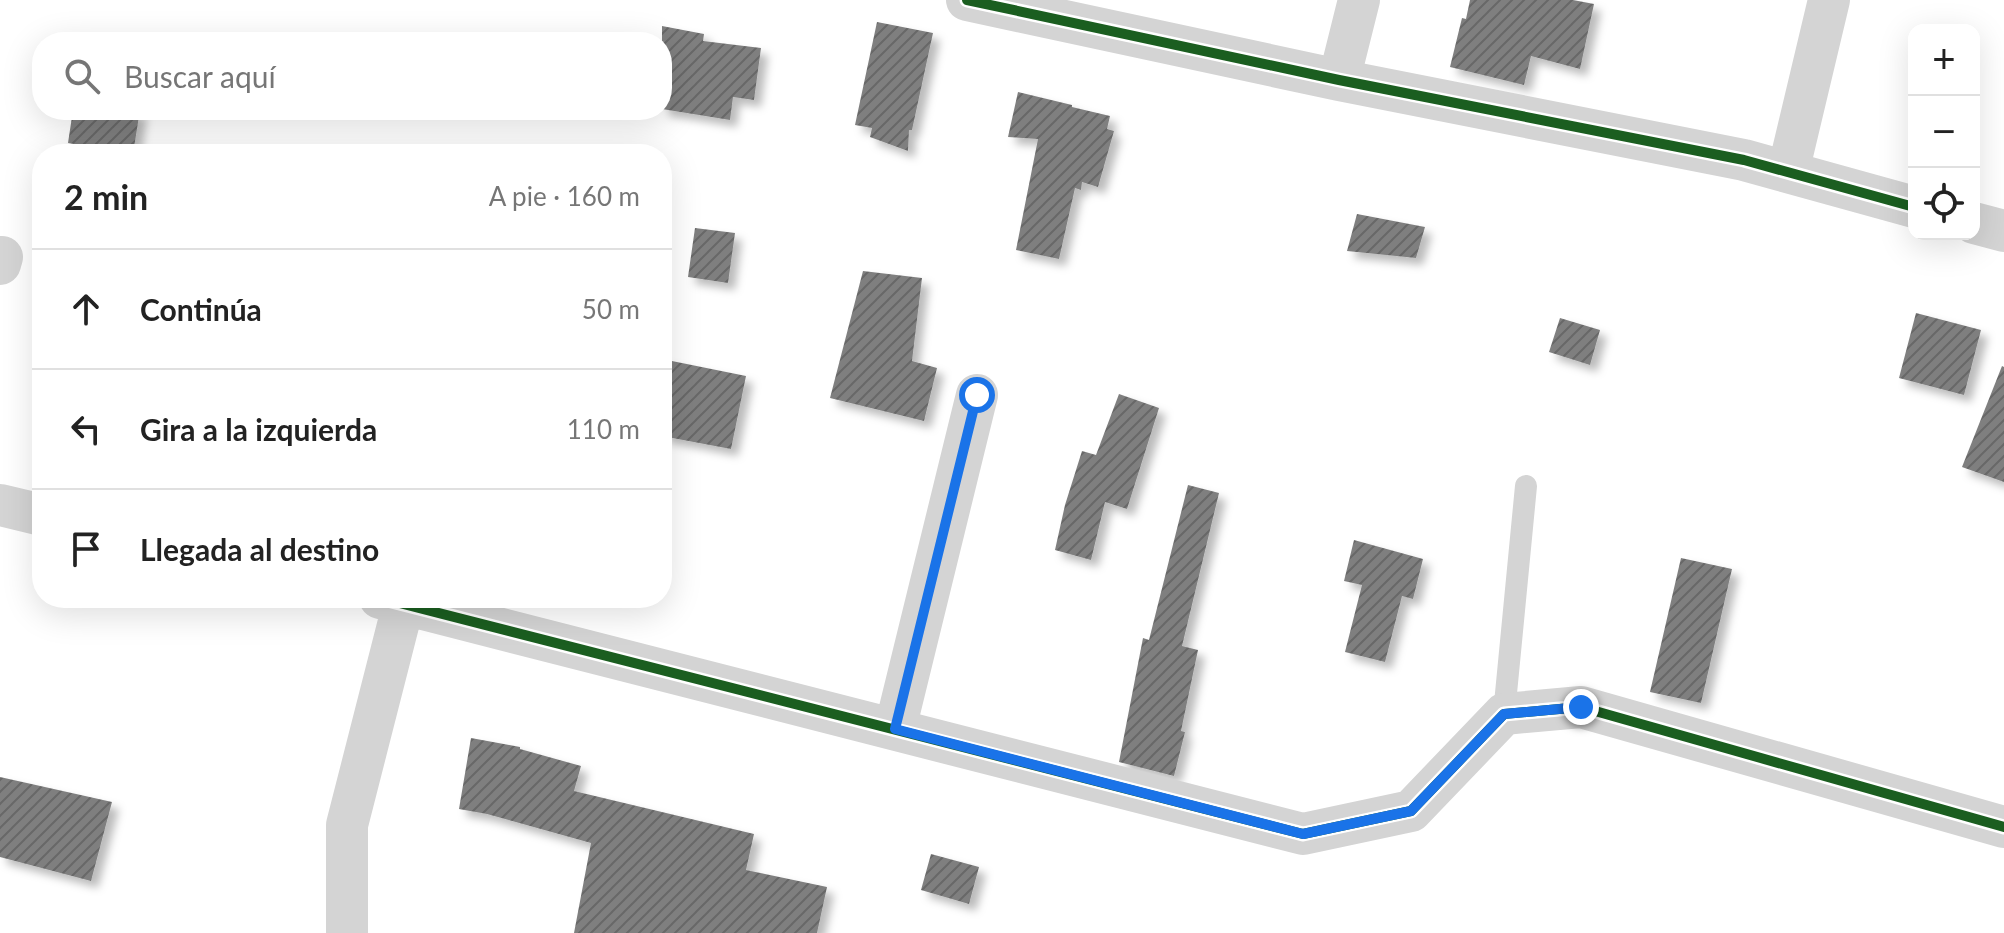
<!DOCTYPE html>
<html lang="es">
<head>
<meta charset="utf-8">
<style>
  :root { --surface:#fff; --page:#f6f6f6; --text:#222; --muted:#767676; --line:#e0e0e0 }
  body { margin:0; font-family:Lato,sans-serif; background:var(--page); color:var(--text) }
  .controls { position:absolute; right:24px; top:24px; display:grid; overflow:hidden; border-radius:16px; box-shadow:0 8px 32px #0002 }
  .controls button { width:72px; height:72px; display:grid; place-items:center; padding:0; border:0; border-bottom:2px solid var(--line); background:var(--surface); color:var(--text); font:40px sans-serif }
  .stop { position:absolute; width:24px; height:24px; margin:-18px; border:6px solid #1a73e8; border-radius:50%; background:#fff }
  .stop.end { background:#1a73e8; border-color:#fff; box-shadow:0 2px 8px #0008 }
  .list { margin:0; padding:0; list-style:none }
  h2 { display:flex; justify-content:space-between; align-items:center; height:104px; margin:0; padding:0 32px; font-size:34px }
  h2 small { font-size:26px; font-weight:400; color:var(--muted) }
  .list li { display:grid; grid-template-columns:52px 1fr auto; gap:24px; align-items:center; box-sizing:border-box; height:120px; padding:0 32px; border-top:2px solid var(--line) }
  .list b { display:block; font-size:30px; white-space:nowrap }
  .list em { font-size:26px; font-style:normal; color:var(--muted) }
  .icon { flex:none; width:44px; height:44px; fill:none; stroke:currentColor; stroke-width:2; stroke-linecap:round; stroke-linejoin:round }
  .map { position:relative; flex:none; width:2004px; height:933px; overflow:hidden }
  .search { position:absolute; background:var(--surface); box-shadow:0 8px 32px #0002; left:32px; top:32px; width:640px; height:88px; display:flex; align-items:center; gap:20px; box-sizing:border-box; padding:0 28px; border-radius:32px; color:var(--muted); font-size:30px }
  .panel { position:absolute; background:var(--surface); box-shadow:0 8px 32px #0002; left:32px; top:144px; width:640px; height:464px; border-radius:32px }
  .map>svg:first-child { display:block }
  .building { fill:url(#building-hatch); filter:url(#shadow) }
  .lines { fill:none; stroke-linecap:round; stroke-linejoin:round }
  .lane { stroke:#d4d4d4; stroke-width:22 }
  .street { stroke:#d4d4d4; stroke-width:42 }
  .cycleway-casing { stroke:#fff; stroke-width:15 }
  .cycleway { stroke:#1b5e20; stroke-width:10 }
  .route { stroke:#1a73e8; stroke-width:10 }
</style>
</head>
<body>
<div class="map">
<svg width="2004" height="933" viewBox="0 0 2004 933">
  <defs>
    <pattern id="building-hatch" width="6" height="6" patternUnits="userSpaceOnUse" patternTransform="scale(2)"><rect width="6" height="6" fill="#7f7f7f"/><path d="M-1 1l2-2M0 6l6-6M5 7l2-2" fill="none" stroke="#686868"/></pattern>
    <filter id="shadow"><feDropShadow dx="7" dy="7" stdDeviation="4" flood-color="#0004"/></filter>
  </defs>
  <rect width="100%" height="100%" fill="#fff"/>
  <!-- building -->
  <path class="building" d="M1470,0H1573L1594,4L1580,69L1531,56L1524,85L1450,67L1462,18L1466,19Z
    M877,22L933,33L912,130H909L908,151L870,137L872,128L855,125Z
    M662,26L704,34L703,41L761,48L754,100L733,97L730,120L662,109Z
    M1018,92L1072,105V107L1110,116L1107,129L1114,131L1098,187L1082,182L1081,190L1075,188L1059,259L1016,250L1038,139L1008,137Z
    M73,110H140L133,154L68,143Z
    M1357,214L1425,227L1416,258L1347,251Z
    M695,228L735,233L728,283L688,277Z
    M863,271L922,278L912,361L937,368L924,421L830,398Z
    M1916,313L1981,330L1964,395L1899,378Z
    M1560,318L1600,330L1590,365L1549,352Z
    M662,359L746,376L731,449L662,436Z
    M2002,366L2004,367V482L1962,467Z
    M1119,394L1159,408L1127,509L1105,502L1091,560L1055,550L1065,505L1082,451L1096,455Z
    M1188,485L1219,493L1182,646L1198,650L1181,731L1185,732L1174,776L1119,762L1143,638L1149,640Z
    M1354,540L1423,559L1413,599L1402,596L1385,662L1345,652L1362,585L1344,581Z
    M1681,558L1732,569L1701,703L1650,692Z
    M471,738L520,747V749L581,766L574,791L754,834L746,870L827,887L817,933H574L591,843L487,814L459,809Z
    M0,777L112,802L91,881L0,857Z
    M931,854L979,867L969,904L921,890Z"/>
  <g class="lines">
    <!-- lane -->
    <path class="lane" d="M1504,714L1526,486"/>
    <!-- street -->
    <path class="street" d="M967,0L1339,80L1744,160L1914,207
      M1339,80L1359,0
      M1788,172L1829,0
      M1974,223L2004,231
      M0,264L2,257
      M0,505L42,515
      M380,598L1303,834L1411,811L1504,714L1581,707L2004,827
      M895,729L977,395
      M347,933V825L405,598"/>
    <defs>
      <path id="cycleway" d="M967,0L1339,80L1744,160L1914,207
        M380,598L1303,834L1411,811L1504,714L1581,707L2004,827"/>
    </defs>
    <!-- cycleway casing -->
    <use href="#cycleway" class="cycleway-casing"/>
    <!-- cycleway -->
    <use href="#cycleway" class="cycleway"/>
  </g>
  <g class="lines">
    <!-- route -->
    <path class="route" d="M977,395L895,729L1303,834L1411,811L1504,714L1581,707"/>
  </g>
</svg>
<div class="controls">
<button>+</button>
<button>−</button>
<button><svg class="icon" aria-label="locate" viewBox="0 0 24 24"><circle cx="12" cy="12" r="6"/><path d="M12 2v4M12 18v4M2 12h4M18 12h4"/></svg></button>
</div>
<div class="stop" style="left:977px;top:395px"></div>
<div class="stop end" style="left:1581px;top:707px"></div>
<div class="search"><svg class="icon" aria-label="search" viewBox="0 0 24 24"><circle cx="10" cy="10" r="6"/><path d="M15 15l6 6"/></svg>Buscar aquí</div>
<section class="panel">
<h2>2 min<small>A pie · 160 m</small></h2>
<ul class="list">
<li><svg class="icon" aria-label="ahead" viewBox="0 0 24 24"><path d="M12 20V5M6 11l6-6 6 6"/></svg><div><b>Continúa</b></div><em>50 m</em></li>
<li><svg class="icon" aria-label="left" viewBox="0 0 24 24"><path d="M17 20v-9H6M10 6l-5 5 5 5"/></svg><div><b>Gira a la izquierda</b></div><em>110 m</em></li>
<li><svg class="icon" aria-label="arrive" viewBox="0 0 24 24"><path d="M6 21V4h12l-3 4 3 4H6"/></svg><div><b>Llegada al destino</b></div></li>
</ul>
</section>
</div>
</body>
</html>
